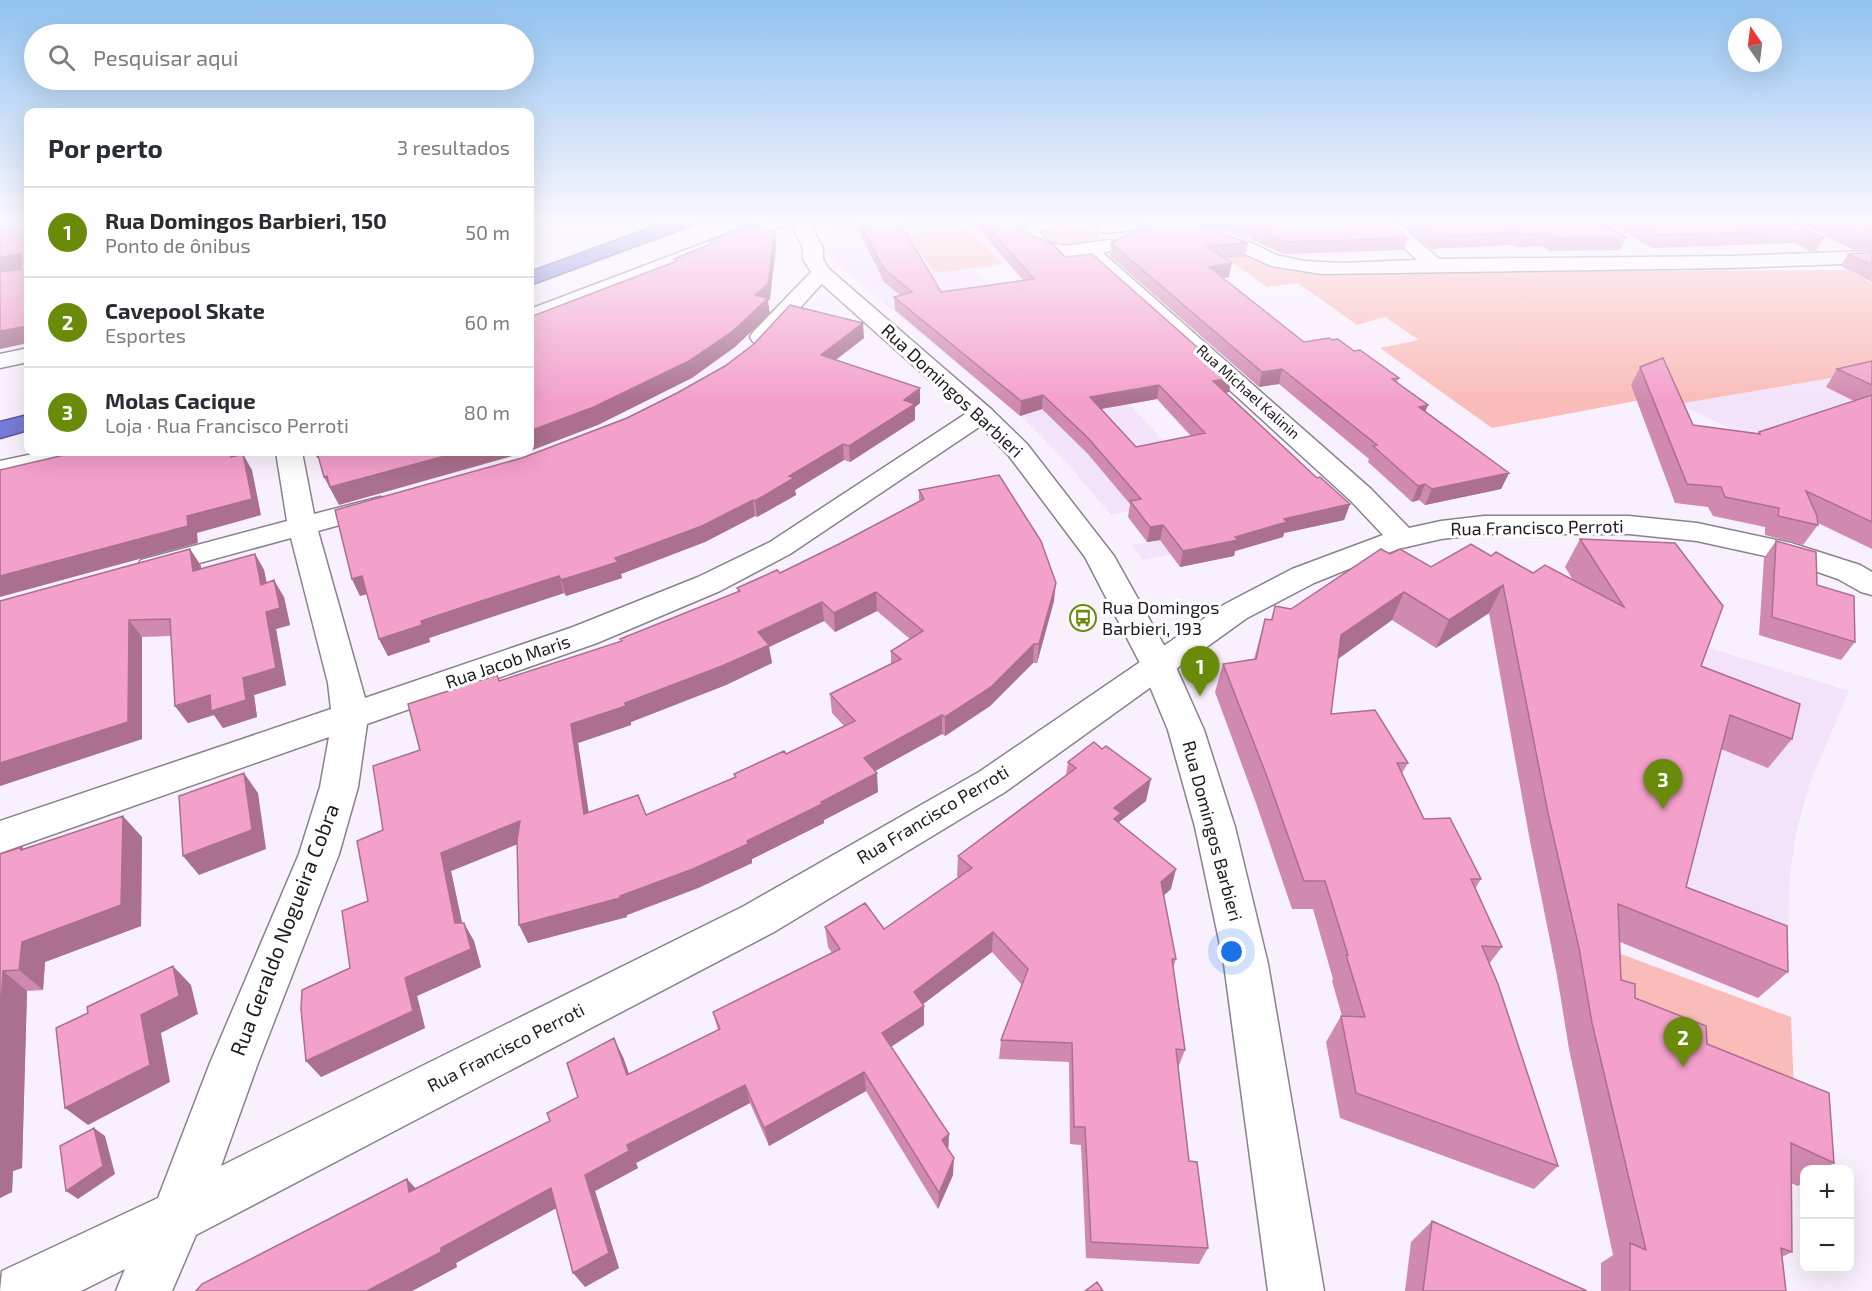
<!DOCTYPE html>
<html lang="pt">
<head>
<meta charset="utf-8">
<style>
  :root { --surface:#fff; --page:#f2f2f3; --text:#2b2b33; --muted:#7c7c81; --line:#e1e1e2; --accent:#6a8a0a }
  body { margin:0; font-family:"Exo 2",sans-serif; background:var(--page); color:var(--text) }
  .controls { position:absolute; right:18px; bottom:18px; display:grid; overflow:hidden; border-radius:12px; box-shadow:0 6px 24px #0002 }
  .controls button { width:54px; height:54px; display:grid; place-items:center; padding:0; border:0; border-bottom:2px solid var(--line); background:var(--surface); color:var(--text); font:30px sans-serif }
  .compass { position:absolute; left:1728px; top:18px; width:54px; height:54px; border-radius:50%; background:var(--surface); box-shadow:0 6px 24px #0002; rotate:346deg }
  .you { position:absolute; left:1232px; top:952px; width:21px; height:21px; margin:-15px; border:4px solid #fff; border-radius:50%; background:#1a73e8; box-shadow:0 0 0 9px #1a73e833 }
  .badge { display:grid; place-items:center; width:39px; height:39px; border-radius:50%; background:var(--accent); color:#fff; font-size:20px; font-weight:700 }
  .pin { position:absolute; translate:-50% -50px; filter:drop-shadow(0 2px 3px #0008) }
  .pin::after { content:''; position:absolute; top:32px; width:21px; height:18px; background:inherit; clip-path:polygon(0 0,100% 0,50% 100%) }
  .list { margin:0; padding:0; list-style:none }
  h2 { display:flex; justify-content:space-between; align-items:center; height:78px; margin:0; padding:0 24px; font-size:26px }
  h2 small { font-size:20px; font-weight:400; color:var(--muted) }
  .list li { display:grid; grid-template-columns:39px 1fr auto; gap:18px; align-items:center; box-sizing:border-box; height:90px; padding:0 24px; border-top:2px solid var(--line) }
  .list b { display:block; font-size:22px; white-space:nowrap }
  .list p { margin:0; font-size:20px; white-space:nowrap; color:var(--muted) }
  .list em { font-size:20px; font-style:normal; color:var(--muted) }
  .icon { flex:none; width:33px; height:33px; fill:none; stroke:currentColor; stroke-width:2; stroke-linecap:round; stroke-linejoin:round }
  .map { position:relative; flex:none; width:1872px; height:1291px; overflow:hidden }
  .search { position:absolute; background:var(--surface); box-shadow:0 6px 24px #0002; left:24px; top:24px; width:510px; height:66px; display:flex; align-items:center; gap:15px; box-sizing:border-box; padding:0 21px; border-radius:33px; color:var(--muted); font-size:22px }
  .panel { position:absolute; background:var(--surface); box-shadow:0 6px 24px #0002; left:24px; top:108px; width:510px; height:348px; border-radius:12px }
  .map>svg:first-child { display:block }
  .built { fill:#f2e3fb }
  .green { fill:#fabcb9 }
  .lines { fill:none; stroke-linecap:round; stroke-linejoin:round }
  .street-casing { stroke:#8a808f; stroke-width:3 }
  .secondary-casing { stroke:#8a808f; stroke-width:3 }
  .highway-casing { stroke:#575a98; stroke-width:3 }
  .street { fill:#fff; fill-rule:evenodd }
  .secondary { fill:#fff; fill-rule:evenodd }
  .highway { fill:#767cd9; fill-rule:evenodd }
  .wall { fill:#d18aaf; fill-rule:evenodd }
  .shaded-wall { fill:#aa708e }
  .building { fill:#f3a0cb; stroke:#aa708e; stroke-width:1.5; fill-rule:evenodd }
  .labels { text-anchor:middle; stroke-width:6; stroke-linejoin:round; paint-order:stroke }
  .far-street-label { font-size:15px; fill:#1e1a20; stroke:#fff }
  .street-label { font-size:18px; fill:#1e1a20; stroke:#fff }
  .poi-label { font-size:18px; fill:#1e1a20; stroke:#fff; text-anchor:start }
  .near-street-label { font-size:21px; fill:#1e1a20; stroke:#fff }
</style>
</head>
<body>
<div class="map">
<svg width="1872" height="1291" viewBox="0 0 1872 1291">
  <rect width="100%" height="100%" fill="#f9f0fe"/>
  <!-- built -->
  <path class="built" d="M834,221H1018L1057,258L973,270L1098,371L1214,494L1111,515L1067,463L1023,418L846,272L835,260L830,245V233Z
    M1872,371V526L1740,433L1678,404Z
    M1197,533L1208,547L1143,560L1132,545Z
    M1603,615L1849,691L1809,785L1796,833L1790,874L1788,948L1530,841L1503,694L1556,728Z"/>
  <!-- green -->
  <path class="green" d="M1059,226L1089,228L1099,235V238C1087,250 1058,248 1045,237L1047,230Z
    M967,228L1002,264L936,273L906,235Z
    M1211,238L1256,258L1448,272L1848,270L1872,283V371L1678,404L1662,396L1492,428L1380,348L1419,340L1385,317L1357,325L1298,283L1267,287L1214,249Z
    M1548,927L1791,1017L1798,1186L1577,1084Z"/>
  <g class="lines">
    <defs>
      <path id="street" d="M1033,221H1060L1057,225L1040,232C1052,259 1096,236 1116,241L1119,245L1116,249L1103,253L1371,489L1409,528L1441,521L1484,516H1629L1697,523L1791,543L1860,565L1872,572V595L1861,592L1838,579L1783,560L1697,541L1629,534H1484L1441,539L1398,549L1314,583L1247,618L1005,792L774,932L196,1235L172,1291H116L125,1269L81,1291H0L2,1271L158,1198L210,1063L299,854L320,787L329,737L0,853V821L331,709L328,683L291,538L152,576L141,574L137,567L141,560L287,521L276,452H302L314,514L380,497L390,499L394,505L390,511L318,531L365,698L573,627L698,577L770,542L973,409L982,407L991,409L994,414L991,419L790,554L720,591L597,643L367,724L358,787L339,854L258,1063L221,1166L744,906L979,772L1225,604L1292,569L1383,535L1351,501L1083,256C1059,258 1031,256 1021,231Z
        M1112,221H1193L1227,231L1276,255L1304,261L1341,263L1417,260L1376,221H1396L1439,259L1731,256L1872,251V263L1731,268L1322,274L1271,266L1213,239L1192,232L1150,228L1107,233L1100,231L1098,227L1100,223Z
        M821,267L828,269L831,273L828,277L769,342L761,344L753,342L750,337L753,332L814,269Z"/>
      <path id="secondary" d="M530,221H546L543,225L530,229Z
        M762,221H787L784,225L530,322V309Z
        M790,221H808L823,248V259L829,269L991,409L1027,444L1114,556L1175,665L1204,730L1235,827L1268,964L1324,1291H1268L1224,964L1195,827L1168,730L1141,665L1085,557L1009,456L973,419L814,277L803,259V248Z
        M28,348V362L0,368V354Z
        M42,452H88L84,458L0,477V461Z"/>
      <path id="highway" d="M670,221H695L692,225L530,285V272Z
        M28,415V430L0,438V422Z"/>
    </defs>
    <!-- street casing -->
    <use href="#street" class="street-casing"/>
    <!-- secondary casing -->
    <use href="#secondary" class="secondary-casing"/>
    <!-- highway casing -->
    <use href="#highway" class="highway-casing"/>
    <!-- street -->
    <use href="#street" class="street"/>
    <!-- secondary -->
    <use href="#secondary" class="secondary"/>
    <!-- highway -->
    <use href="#highway" class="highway"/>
  </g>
  <!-- wall -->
  <path class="wall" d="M856,221H899L941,292L1023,280L972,221H1023V224L1031,235L1065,257L1229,392L1226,393L1317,478L1350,504L1344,520L1284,533L1283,537L1235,551L1234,556L1180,567L1160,540L1147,542L1128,517L1130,504L1087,453L1042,409L1020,416L895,310L894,297L900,295L884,282L856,226ZM1157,399L1191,436L1136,447L1101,409Z
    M1141,221H1188L1248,243L1245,257L1224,258L1229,277L1223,278L1304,342L1332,340L1354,351L1399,378L1397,382L1425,411L1509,473L1501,489L1425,505L1419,500L1412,502L1368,462L1369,459L1279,384L1259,387L1110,256L1111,243L1140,227Z
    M1200,221H1389L1408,238L1404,250L1284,254L1228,229Z
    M1399,221H1599L1626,237L1620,250L1549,251L1542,246L1516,247L1513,245L1431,249Z
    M1606,221H1789L1824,238L1816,251H1810L1794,243L1652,248Z
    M1796,221H1872V249L1853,250Z
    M1872,252V282L1841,266L1848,254Z
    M864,338L836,360L920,403L915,407V420L850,462L844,460L795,490L796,495L757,517L755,516L705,542L621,574L622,578L566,596L564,593L484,619L429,638L430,642L388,656L379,639L367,594L360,596L352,579L522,458Z
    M1872,361V549L1818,523V525L1803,545L1765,535V527L1713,516L1708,507L1675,503L1631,385L1640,367L1693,425L1757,434L1759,432L1854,401L1826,387L1837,369Z
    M919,490L1054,601L1037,663H1033L990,706L945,736L942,734L875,771L878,792L824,820V823L752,859V863L698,888L627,915V917L528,943L517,844L451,871L462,923L474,941L481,967L417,996L425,1028L321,1077L368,901L383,830L500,681L621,642L738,592L737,588L780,573L839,544L919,501ZM877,611L910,639L891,651V664L830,694L832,713L844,726L786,754L734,774L735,777L646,815L588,813L578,743L631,725V722L726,685L772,663L769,647L824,621L835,632Z
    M1580,539L1701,666L1792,739L1768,768L1721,749L1686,887L1788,972L1758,998L1620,942L1621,980L1635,998L1707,1044L1834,1163L1824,1170H1804V1182L1798,1186L1791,1183L1792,1252L1782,1257L1786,1291H1601V1263L1613,1255L1569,1049L1557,975L1530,841L1489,613L1436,648L1392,620L1338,659L1331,714L1408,763L1402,773L1424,819L1481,879L1475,889L1502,947L1489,964L1558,1166L1534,1189L1340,1118L1326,1042L1341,1016H1342L1332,981L1333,979L1313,909H1292L1256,803L1215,692L1223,664L1254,659L1265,619L1271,620L1275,606L1291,609L1390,554L1431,567L1491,556L1533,573L1573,580L1565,567Z
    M1776,541L1817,585L1855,642L1841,660L1759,635L1764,558Z
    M190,549L201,566V569L255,554L264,570L267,583L284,597L290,625L276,629L286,685L254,695L257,717L223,728L214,715L188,723L175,706L171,636L142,637V739L0,786V601Z
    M1068,762L1146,801L1119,822V823L1171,889L1163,896L1176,959L1173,968L1185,1050L1178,1068L1189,1161L1208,1248L1199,1264L1086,1258L1081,1145L1070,1144L1069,1062L999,1059L1001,1040L1022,985L992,952L923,1004L924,1006V1025L891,1047L949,1134L948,1150L953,1175L938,1209L866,1091L769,1146L750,1103L636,1163L638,1168L595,1191L619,1268L585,1287L556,1208L456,1263L457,1267L412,1291H196L416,1189L550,1121L578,1097L623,1057L629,1074L718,1030L713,1012L832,953L828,947L825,927L884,929L959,878L957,876L958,856L1066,775Z
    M142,837L141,926L45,962L43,990L27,991L22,1168L13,1171L12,1192L0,1198V854L22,847L24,849Z
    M1432,1221L1587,1291H1405L1411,1242Z"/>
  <!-- shaded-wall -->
  <path class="shaded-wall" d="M775,232L776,247L770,299L768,301L770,314L735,347L692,378L598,425L530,451V431L755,295Z
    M21,254L28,267L0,273V257Z
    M1232,263L1229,277L1206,280L1209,267Z
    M863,323L864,338L822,370L821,355Z
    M28,326V343L0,349V331Z
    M1282,369L1279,384L1259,387L1262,372Z
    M1232,378L1229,392L1211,395L1213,381Z
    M1159,385L1157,399L1089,411L1090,397Z
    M920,388V403L915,407V420L850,462L849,446Z
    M1043,395L1042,409L1020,416L1021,401Z
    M1428,405L1422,420L1419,407Z
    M843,444L844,460L795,490L796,495L757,517L755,501L789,476Z
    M230,452H236L240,473L231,457Z
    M314,452H320L323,456L317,458Z
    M460,452H527L339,505L324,477Z
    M243,454L252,470L261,515L197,533L198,543L0,597V576L187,516Z
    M1509,473L1501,489L1425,505L1432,489Z
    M1425,484L1419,500L1412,502L1418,486Z
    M753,500L755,516L705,542L621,574L622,578L566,596L561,580L615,558Z
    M1350,504L1344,520L1284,533L1283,537L1235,551L1234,556L1180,567L1183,551L1235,537L1284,519Z
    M1163,525L1160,540L1147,542L1150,527Z
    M190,549L201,566L203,588L193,571Z
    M255,554L264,570L270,601L261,585Z
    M362,576L370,593L360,596L352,579Z
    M559,576L564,593L429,638L430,642L388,656L379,639L421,621Z
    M274,580L284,597L290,625L276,629L286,685L254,695L257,717L223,728L214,715L188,723L175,706L243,678Z
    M1056,583L1054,601L1037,663L1039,644Z
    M1503,585L1489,613L1436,648L1449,620Z
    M876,592L877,611L835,632L834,613Z
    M1404,592L1392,620L1331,664L1341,635Z
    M822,602L824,621L769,647L772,663L726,685L631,722V725L578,743L592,833L584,814L571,724L625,703L758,632Z
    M129,620L142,637V739L0,786V763Z
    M1034,644L1033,663L990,706L945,736V717Z
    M942,715V734L866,776L864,758Z
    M244,773L258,793L266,849L199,875L183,856Z
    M877,773L878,792L824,820V823L752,859V863L698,888L627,915V917L528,943L519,925L620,896L747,841Z
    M1151,779L1146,801L1119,822L1117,835L1110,840L1114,808Z
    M123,816L142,837L141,926L45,962L43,990L19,970L22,942Z
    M520,821L528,840L451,871L466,941L455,923L441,853Z
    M1176,869L1171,889L1155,903L1161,882Z
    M464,923L474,941L481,967L417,996L425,1028L321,1077L306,1061L405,978Z
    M993,932L992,952L914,1011V992Z
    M173,966L191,985L198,1014L161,1033L170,1082L88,1125L65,1108L141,1015Z
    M3,971L27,991L22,1168L13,1171L12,1192L0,1198V1022Z
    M924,1006V1025L883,1052L882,1033Z
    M614,1038L623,1057L636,1094L627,1075Z
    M864,1072L866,1091L769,1146L764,1128Z
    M745,1085L750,1103L636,1163L638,1168L595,1191L619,1268L585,1287L573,1273L585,1175L627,1145Z
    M94,1128L105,1136L115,1174L78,1199L66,1191Z
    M949,1134L948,1152L942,1140Z
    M954,1158L953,1175L938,1209L939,1193Z
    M407,1179L423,1196L409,1192Z
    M551,1188L562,1205L456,1263L457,1267L412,1291H367L441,1248Z"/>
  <!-- building -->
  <path class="building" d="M0,221H28V326L0,331V272L21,269V254L0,257Z
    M859,221H899L941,292L1034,279L983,221H1020L1031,235L1053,244L1065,257L1092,254L1232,378L1213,381L1317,478L1320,477L1350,504L1284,519L1287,522L1235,537L1238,540L1183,551L1163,525L1150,527L1130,501L1141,499L1089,439L1043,395L1021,401L894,297L912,292L884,269ZM1159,385L1205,433L1136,447L1090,397Z
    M1144,221H1194L1248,243L1207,246L1232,263L1209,267L1304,342L1329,338L1332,340L1338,339L1354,351L1360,350L1399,378L1392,379L1428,405L1419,407L1509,473L1432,489L1425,484L1418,486L1373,446L1377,445L1282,369L1262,372L1111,243L1148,223Z
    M1239,221H1389L1408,238L1287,242Z
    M1417,221H1599L1626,237L1555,239L1547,233L1521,235L1518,232L1435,237Z
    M1633,221H1789L1824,238L1818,239L1801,231L1658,235Z
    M1828,221H1872V237H1861Z
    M753,224L775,232L768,284L755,295L768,298L733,331L689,361L594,407L530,431V317L677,261L674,259L713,243L708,241Z
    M1872,252V265L1848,254Z
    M790,305L863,323L821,355L920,388L904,400L915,404L849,446L843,444L789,476L794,478L755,501L753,500L702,526L615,558L618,562L561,580L559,576L478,602L421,621L422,625L379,639L362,576L352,579L335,510L522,458L627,418L677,393L725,366L754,344Z
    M1663,358L1693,425L1760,434L1759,432L1872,395V522L1806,491L1817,516L1818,525L1778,516L1779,508L1725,497L1721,487L1687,484L1640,367Z
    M1872,361V385L1837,369Z
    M77,452H230L231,457L243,454L252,499L187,516L188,526L0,576V470Z
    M317,452H460L330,487L327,476L324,477Z
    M999,475L1041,541L1056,583L1039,644H1034L991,687L945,717L942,715L864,758L877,773L821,802L822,804L747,841L748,844L693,869L620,896V898L519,925L517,840L520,821L441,853L455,923H464L471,949L405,978L413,1011L306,1061L301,1009L302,990L350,968L342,911L368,901L357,841L383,830L373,766L420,750L408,704L497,675L499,681L622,641L620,639L740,591L737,588L777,570L780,573L839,544L924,499L919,490ZM876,592L923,631L891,651L901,659L830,694L855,721L786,754L784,751L734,774L736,777L646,815L638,795L584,814L571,724L626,706L625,703L722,666L769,645L758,632L822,602L834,613Z
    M1580,539L1675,543L1723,606L1701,666L1800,704L1792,739L1730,715L1686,887L1787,926L1788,972L1618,904L1621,980L1635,984V998L1706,1026L1707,1044L1829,1093L1834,1163L1791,1143L1792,1252L1781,1248L1786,1291H1630V1243L1646,1250L1592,1023L1579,948L1548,813L1503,585L1449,620L1404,592L1341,635L1331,714L1375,710L1408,763H1397L1424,819L1450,818L1481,879H1471L1502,947L1482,946L1498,984L1558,1166L1356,1093L1341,1016L1365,1017L1346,955H1348L1325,881H1304L1266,774L1223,664L1256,659L1265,619L1272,620L1275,606L1291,609L1381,549L1390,554L1400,549L1431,567L1471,544L1491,556L1496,552L1533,573L1545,565L1624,607Z
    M1776,541L1816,552L1817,585L1854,596L1855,642L1772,617Z
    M190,549L193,571L255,554L261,585L274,580L280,608L266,612L276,668L243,678L246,700L211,711L210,695L175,706L170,619L129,620L128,722L0,763V601Z
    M1094,742L1102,749L1106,746L1151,779L1114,808L1121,813L1114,819L1176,869L1161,882L1176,959H1172L1185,1050L1176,1049L1189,1161L1197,1162L1208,1248L1091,1242L1085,1127H1074L1072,1043L1001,1040L1028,969L993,932L914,992L924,1006L882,1033L949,1134L942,1140L954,1158L939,1193L864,1072L764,1128L745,1085L627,1145L629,1151L585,1175L609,1253L573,1273L551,1188L441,1248V1252L367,1291H196L202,1284L407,1179L409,1192L550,1121L547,1113L578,1097L567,1063L614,1038L627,1075L720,1029L713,1012L840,949L825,927L865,903L884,929L972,868L958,856L1076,768L1068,762Z
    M244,773L252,830L183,856L179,796Z
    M123,816L121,905L22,942L19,970L3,971L0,1022V854L22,847L21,850Z
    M173,966L179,996L141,1015L150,1065L65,1108L56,1028L88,1013L87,1007Z
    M94,1128L103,1166L66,1191L60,1146Z
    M1432,1221L1587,1291H1423Z
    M1097,1282L1103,1291H1085Z"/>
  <!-- sky -->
  <linearGradient id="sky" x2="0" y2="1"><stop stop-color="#91c2f0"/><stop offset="0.55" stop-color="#fcf8ff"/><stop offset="1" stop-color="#fcf8ff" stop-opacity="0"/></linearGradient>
  <rect width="1872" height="402" fill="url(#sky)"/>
  <!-- icons -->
  <defs>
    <symbol id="bus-ring" viewBox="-11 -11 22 22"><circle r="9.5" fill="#fff" stroke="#6a8a0a" stroke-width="1.5"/><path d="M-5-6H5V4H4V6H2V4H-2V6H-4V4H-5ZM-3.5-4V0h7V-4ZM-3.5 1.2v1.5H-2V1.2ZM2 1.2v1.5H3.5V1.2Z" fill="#6a8a0a"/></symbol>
  </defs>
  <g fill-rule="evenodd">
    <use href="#bus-ring" x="1068" y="603" width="30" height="30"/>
  </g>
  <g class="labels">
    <!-- far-street labels -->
    <g class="far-street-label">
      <text transform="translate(1248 392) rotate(42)" y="5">Rua Michael Kalinin</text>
    </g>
    <!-- street labels -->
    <g class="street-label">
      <text transform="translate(952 391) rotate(43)" y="6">Rua Domingos Barbieri</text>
      <text transform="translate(1537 528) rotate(-1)" y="6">Rua Francisco Perroti</text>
      <text transform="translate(508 662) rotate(-19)" y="6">Rua Jacob Maris</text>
      <text transform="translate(933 815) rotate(-31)" y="6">Rua Francisco Perroti</text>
      <text transform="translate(1212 831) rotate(75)" y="6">Rua Domingos Barbieri</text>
      <text transform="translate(506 1048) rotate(-27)" y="6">Rua Francisco Perroti</text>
    </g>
    <!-- poi labels -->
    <g class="poi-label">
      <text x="1102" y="614">Rua Domingos<tspan x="1102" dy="21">Barbieri, 193</tspan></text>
    </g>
    <!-- near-street labels -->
    <g class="near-street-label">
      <text transform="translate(285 930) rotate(-69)" y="7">Rua Geraldo Nogueira Cobra</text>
    </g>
  </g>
</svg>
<div class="controls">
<button>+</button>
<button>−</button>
</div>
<svg class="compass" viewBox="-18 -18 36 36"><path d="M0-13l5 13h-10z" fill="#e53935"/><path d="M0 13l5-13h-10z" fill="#7c7c81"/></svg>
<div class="you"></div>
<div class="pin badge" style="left:1200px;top:696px">1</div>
<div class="pin badge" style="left:1683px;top:1067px">2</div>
<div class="pin badge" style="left:1663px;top:809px">3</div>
<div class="search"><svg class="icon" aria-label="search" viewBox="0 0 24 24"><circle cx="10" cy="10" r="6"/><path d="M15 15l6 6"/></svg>Pesquisar aqui</div>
<section class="panel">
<h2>Por perto<small>3 resultados</small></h2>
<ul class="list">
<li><span class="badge">1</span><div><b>Rua Domingos Barbieri, 150</b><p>Ponto de ônibus</p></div><em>50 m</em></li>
<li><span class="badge">2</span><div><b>Cavepool Skate</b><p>Esportes</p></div><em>60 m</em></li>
<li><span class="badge">3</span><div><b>Molas Cacique</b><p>Loja · Rua Francisco Perroti</p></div><em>80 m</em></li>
</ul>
</section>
</div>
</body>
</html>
